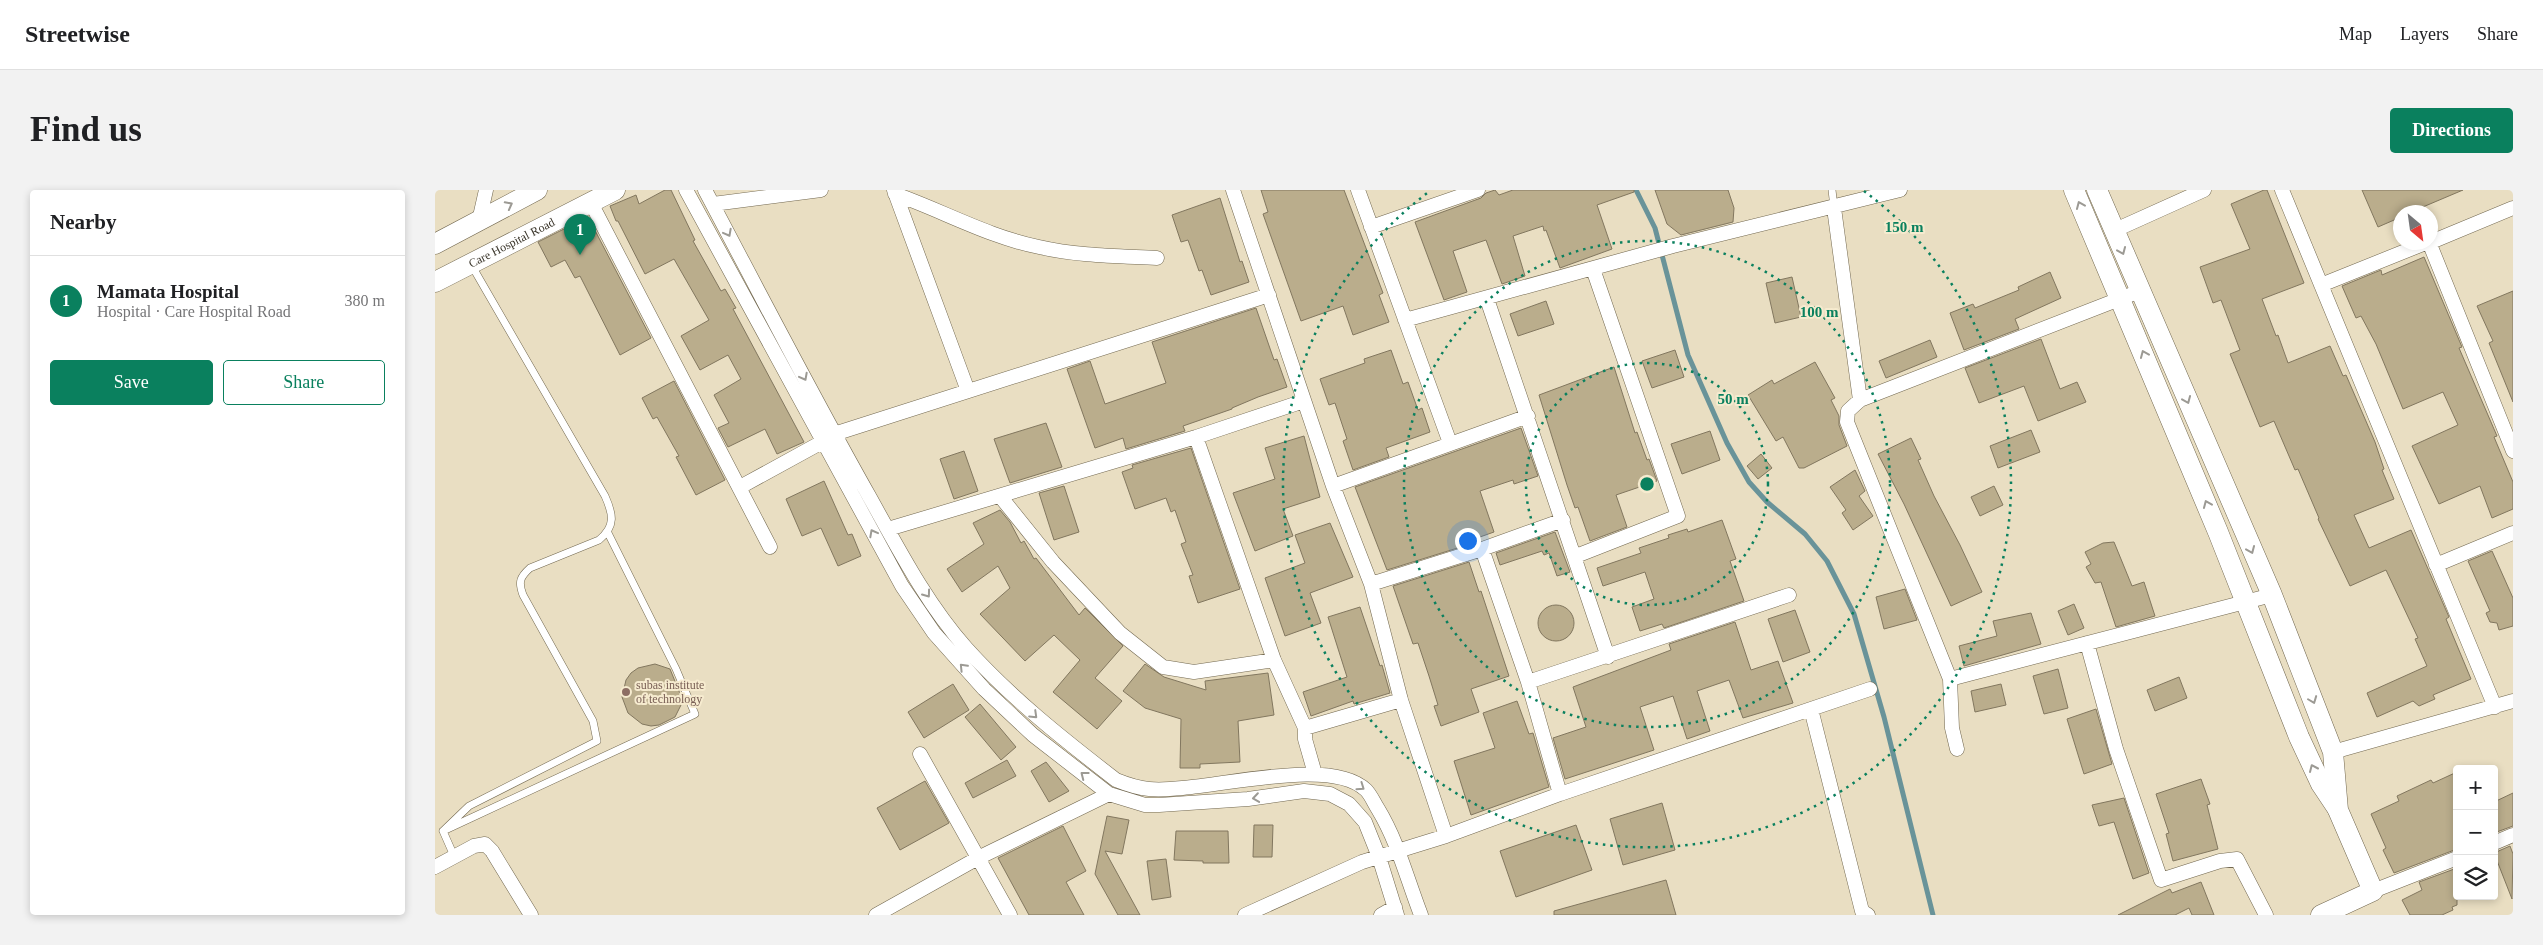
<!DOCTYPE html>
<html lang="en">
<head>
<meta charset="utf-8">
<style>
  :root { --surface:#fff; --page:#f2f2f2; --text:#202124; --muted:#757577; --line:#e0e0e0; --accent:#0a805e }
  body { margin:0; font-family:"Times New Roman",serif; background:var(--page); color:var(--text) }
  .controls { position:absolute; right:15px; bottom:15px; display:grid; overflow:hidden; border-radius:5px; box-shadow:0 2px 8px #0003 }
  .controls button { width:45px; height:45px; display:grid; place-items:center; padding:0; border:0; border-bottom:1px solid var(--line); background:var(--surface); color:var(--text); font:25px sans-serif }
  .compass { position:absolute; left:1958px; top:15px; width:45px; height:45px; border-radius:50%; background:var(--surface); box-shadow:0 2px 8px #0003; rotate:151deg }
  .you { position:absolute; left:1032px; top:350px; width:18px; height:18px; margin:-12px; border:4px solid #fff; border-radius:50%; background:#1a73e8; box-shadow:0 0 0 8px #1a73e833 }
  .badge { display:grid; place-items:center; width:32px; height:32px; border-radius:50%; background:var(--accent); color:#fff; font-size:16px; font-weight:700 }
  .pin { position:absolute; translate:-50% -41px; filter:drop-shadow(0 1px 2px #0008) }
  .pin::after { content:''; position:absolute; top:26px; width:18px; height:15px; background:inherit; clip-path:polygon(0 0,100% 0,50% 100%) }
  .list { margin:0; padding:0; list-style:none }
  h2 { display:flex; justify-content:space-between; align-items:center; height:65px; margin:0; padding:0 20px; font-size:21px }
  h2 small { font-size:16px; font-weight:400; color:var(--muted) }
  .list li { display:grid; grid-template-columns:32px 1fr auto; gap:15px; align-items:center; box-sizing:border-box; height:90px; padding:0 20px; border-top:1px solid var(--line) }
  .list b { display:block; font-size:19px; white-space:nowrap }
  .list p { margin:0; font-size:16px; white-space:nowrap; color:var(--muted) }
  .list em { font-size:16px; font-style:normal; color:var(--muted) }
  .actions { display:flex; gap:10px; padding:15px 20px }
  .actions a { flex:1; padding:11px 0; border:1px solid var(--accent); border-radius:5px; text-align:center; font-size:18px; color:var(--accent) }
  .actions .main { background:var(--accent); color:#fff }
  .icon { flex:none; width:28px; height:28px; fill:none; stroke:currentColor; stroke-width:2; stroke-linecap:round; stroke-linejoin:round }
  .map { position:relative; flex:none; width:2078px; height:725px; overflow:hidden; border-radius:5px }
  header { display:flex; align-items:center; gap:30px; box-sizing:border-box; height:70px; padding:0 25px; background:var(--surface); border-bottom:1px solid var(--line) }
  header strong { font-size:24px }
  nav { display:flex; gap:28px; margin-inline-start:auto; font-size:18px }
  .intro { display:flex; align-items:center; justify-content:space-between; box-sizing:border-box; height:120px; padding:0 30px }
  h1 { margin:0; font-size:35px }
  .button { padding:12px 22px; border-radius:5px; background:var(--accent); color:#fff; font-size:18px; font-weight:700 }
  main { display:flex; gap:30px; padding:0 30px }
  aside { flex:1; background:var(--surface); border-radius:5px; box-shadow:0 2px 8px #0003 }
  .map>svg:first-child { display:block }
  .lines { fill:none; stroke-linecap:round; stroke-linejoin:round }
  .stream { stroke:#699399; stroke-width:5 }
  .building { fill:#baad8c; stroke:#82775f }
  .lane-casing { stroke:#726850; stroke-width:8 }
  .street-casing { stroke:#726850; stroke-width:15 }
  .secondary-casing { stroke:#726850; stroke-width:21 }
  .lane { stroke:#fff; stroke-width:7 }
  .street { stroke:#fff; stroke-width:14 }
  .secondary { stroke:#fff; stroke-width:20 }
  .oneway { stroke:#9c9a94 }
  .ring { fill:none; stroke:#0a805e; stroke-width:2.5; stroke-dasharray:2.5 5 }
  .education-dot { fill:#8d6e63; stroke:#f6ebcf; stroke-width:2 }
  .labels { text-anchor:middle; stroke-width:4; stroke-linejoin:round; paint-order:stroke }
  .street-label { font-size:12px; fill:#3a352a; stroke:#f6ebcf }
  .education-label { font-size:12px; fill:#785e54; stroke:#f6ebcf; text-anchor:start }
  .centre { fill:#0a805e; stroke:#f6ebcf; stroke-width:2.5 }
  .ring-label { font-size:15px; text-anchor:middle; font-weight:bold; fill:#0a805e; stroke:#f6ebcf; stroke-width:4; stroke-linejoin:round; paint-order:stroke }
</style>
</head>
<body>
<header>
<strong>Streetwise</strong>
<nav><a>Map</a><a>Layers</a><a>Share</a></nav>
</header>
<div class="intro"><h1>Find us</h1><a class="button">Directions</a></div>
<main>
<aside>
<h2>Nearby<small></small></h2>
<ul class="list">
<li><span class="badge">1</span><div><b>Mamata Hospital</b><p>Hospital · Care Hospital Road</p></div><em>380 m</em></li>
</ul>
<div class="actions"><a class="main">Save</a><a>Share</a></div>
</aside>
<div class="map">
<svg width="2078" height="725" viewBox="0 0 2078 725">
  <rect width="100%" height="100%" fill="#e9dec2"/>
  <g class="lines">
    <!-- stream -->
    <path class="stream" d="M1201,0L1220,38L1253,165L1292,253L1314,292L1332,312L1370,344L1392,371L1419,424L1449,527L1498,725"/>
  </g>
  <!-- building -->
  <path class="building" d="M230,0H236L260,50L258,51L286,101L290,99L301,118L298,119L369,252L342,264L330,239L293,257L283,238L294,233L279,205L306,189L293,165L265,180L246,146L274,130L239,69L210,84L183,31H181L175,16L201,5L204,14Z
    M826,0H909L948,103L944,105L954,132L918,145L908,116L866,131L828,24L833,22Z
    M1060,0L1064,5L1078,0H1199V2L1162,15L1177,59L1125,78L1111,40L1109,41L1108,36L1078,46L1090,86L1067,94L1051,50L1018,61L1032,102L1009,110L980,32L1046,8L1051,3Z
    M1220,0H1293L1299,18L1298,32L1246,45L1232,34Z
    M1829,0H1832L1869,93L1827,109L1841,146L1843,145L1853,173L1895,156L1908,186L1911,185L1940,252L1949,279L1947,280L1959,309L1919,325L1934,358L1976,340L2014,427L2011,429L2036,489L1998,505L2000,509L1984,516L1978,511L1942,527L1932,503L1992,476L1980,449L1983,448L1951,380L1915,396L1883,329L1884,328L1863,279L1860,280L1839,231L1825,237L1795,164L1805,160L1786,110L1778,113L1765,77L1815,59L1796,14Z
    M1927,0H2028L1976,22H1966V27L1943,37Z
    M785,8L805,72L807,71L814,92L776,105L767,80L764,81L753,50L746,52L737,25Z
    M153,27L216,148L185,165L145,86L140,88L130,70L116,77L103,52Z
    M1989,67L2027,157L2024,158L2062,246L2059,247L2078,292V319L2057,328L2045,296L2004,314L1977,256L2023,235L2008,202L1968,219L1941,154L1926,126L1921,128L1907,96L1946,80L1947,85Z
    M1615,82L1626,108L1580,129L1584,139L1529,160L1515,123L1538,114L1540,118L1584,100L1583,97Z
    M1357,87L1366,127L1340,133L1331,93Z
    M2078,101V212L2054,153L2058,151L2042,116Z
    M1111,111L1119,134L1083,146L1075,124Z
    M821,118L839,170L842,169L852,197L823,207L797,218V219L748,236L750,241L691,259L688,248L660,258L632,179L655,171L670,214L731,193L717,152Z
    M1606,149L1625,199L1642,192L1651,212L1603,231L1589,196L1544,213L1530,178Z
    M1495,150L1502,167L1451,188L1444,171Z
    M956,160L968,194L973,192L983,220L987,218L995,242L951,258L954,267L918,280L908,251L912,249L900,213L894,215L885,189L930,173L929,169Z
    M1240,160L1249,187L1217,198L1207,171Z
    M1380,172L1400,208L1396,210L1404,226V235L1412,256L1369,278H1364L1348,247L1341,251L1313,205L1337,190L1339,194Z
    M1179,177L1200,243L1202,242L1212,270L1214,269L1222,291L1181,305L1192,337L1155,351L1143,317L1140,318L1132,295L1104,205Z
    M239,191L290,290L261,305L241,267L244,266L222,227L218,229L207,208Z
    M611,233L627,277L575,293L559,249Z
    M1086,238L1103,286L1079,294L1078,290L1045,301L1059,342L1028,353L1029,356L952,380L920,297Z
    M1596,240L1605,262L1563,278L1555,256Z
    M1275,241L1285,270L1247,284L1236,254Z
    M869,246L885,307L848,319L858,346L820,361L798,303L840,289L830,258Z
    M1476,248L1486,269L1483,270L1499,306L1525,355L1547,402L1516,416L1469,314L1443,264Z
    M756,258L805,399L763,413L754,386L758,385L746,354L751,352L740,320L736,322L731,308L700,319L687,282L698,278L697,275Z
    M529,261L543,301L519,309L505,269Z
    M1326,264L1337,278L1323,289L1312,276Z
    M1420,280L1430,301L1424,306L1438,326L1418,340L1407,323L1411,320L1395,297Z
    M389,291L413,345L417,344L426,366L403,376L386,338L367,346L351,309Z
    M629,296L644,342L619,350L604,303Z
    M1559,296L1568,315L1545,326L1536,307Z
    M565,320L575,332L586,353L589,351L599,369L601,368L644,425L650,418L688,456L660,488L687,511L662,539L618,502L645,470L619,445L590,471L545,424L575,398L563,376L527,402L512,379L549,354L538,333Z
    M1287,330L1301,369L1295,371L1309,411L1229,438L1227,434L1205,441L1197,417L1219,409L1210,382L1168,396L1162,378L1206,363L1204,358L1234,348L1233,345L1252,339L1253,342Z
    M895,333L918,387L875,403L886,433L850,446L830,388L870,373L860,345Z
    M1120,342L1135,382L1122,386L1114,363L1109,365L1107,361L1065,375L1061,363Z
    M1679,352L1697,396L1709,392L1720,426L1681,437L1666,392L1660,393L1651,377L1656,374L1650,362L1668,353Z
    M2057,361L2078,408V436L2064,440L2062,433L2055,432L2051,423L2055,421L2033,371Z
    M1034,372L1044,402L1046,401L1074,486L1036,499L1044,522L1006,536L999,516L1003,515L994,486L983,453L978,454L958,396Z
    M1470,399L1482,430L1449,439L1441,407Z
    M1639,414L1649,438L1633,445L1623,421Z
    M1103 433a18 18 0 1 1 36 0a18 18 0 1 1-36 0Z
    M925,417L945,476L947,475L955,503L919,514L918,511L876,526L868,502L912,487L893,427Z
    M1360,420L1375,462L1348,472L1333,429Z
    M1596,423L1606,454L1529,476L1524,456L1562,446L1558,431Z
    M1300,432L1316,480L1343,471L1358,513L1308,528L1294,490L1262,501L1275,541L1252,549L1238,506L1205,517L1219,560L1130,589L1118,548L1151,537L1138,497L1236,460L1234,454Z
    M220,474L235,479L248,511L240,527L224,535L216,536L207,534L193,523L187,507L191,490L196,483L203,478Z
    M710,474L729,487L771,500L770,491L833,483L839,525L803,531L805,572L765,574V578H745L746,529L710,518L688,501Z
    M1623,479L1633,518L1609,524L1598,486Z
    M1744,487L1752,508L1720,521L1712,500Z
    M518,494L534,520L489,548L473,522Z
    M1566,494L1571,515L1540,522L1536,501Z
    M1082,511L1094,544L1098,543L1114,597L1036,625L1019,571L1060,558L1048,523Z
    M545,514L581,557L566,570L530,527Z
    M1661,519L1677,574L1649,584L1632,529Z
    M572,570L581,586L538,608L530,593Z
    M611,572L634,601L614,612L596,581Z
    M2022,582V659L1959,683L1948,660L1951,658L1936,624L1964,611L1962,606L1996,590L1998,593Z
    M1766,589L1775,614L1772,615L1783,659L1738,671L1731,644L1734,643L1721,604Z
    M490,591L514,633L465,660L442,618Z
    M2078,603V636L2059,643V612Z
    M1689,608L1714,683L1698,689L1679,632L1664,636L1657,615Z
    M1227,613L1240,660L1188,675L1175,629Z
    M672,626L694,630L687,664L670,661L705,725H683L660,684Z
    M819,635H838L837,667H818Z
    M1141,635L1157,680L1081,707L1065,661Z
    M628,636L651,681L631,692L649,725H594L563,668Z
    M741,641H793L794,673H768V671L739,670Z
    M2075,656L2078,664L2077,709L2059,663Z
    M731,669L736,707L717,710L712,671Z
    M2022,678V715L2017,717L2018,720L2007,725H1975L1967,710L1987,700L1984,692Z
    M1231,690L1241,725H1119V721Z
    M1766,692L1779,725H1757L1754,718L1740,725H1683L1735,699L1737,703Z"/>
  <g class="lines">
    <defs>
      <path id="lane" d="M1397,0L1399,17
        M8,641L34,616L162,551L158,531L88,405C83,392 85,387 95,378L164,350C181,336 178,324 170,306L37,76
        M19,666L8,641L260,524L241,479L173,343"/>
      <path id="street" d="M251,0L467,396L499,443L549,499L598,545L674,604L710,615H724L813,609L869,601L895,604L914,614L930,632L944,667L962,725
        M270,0C324,102 377,205 434,306C463,358 491,413 531,458C576,508 628,549 681,590C691,594 702,598 714,599C766,604 893,563 931,600C936,605 939,613 943,619C963,652 972,689 986,725
        M459,0L533,201
        M798,0L898,296L936,394L966,510L1011,646
        M923,0L1015,253
        M1847,0L2060,517
        M460,4C508,21 554,47 604,57C643,66 683,66 722,68
        M155,11L335,357
        M278,14L386,0
        M1399,18L1425,210
        M44,31L51,0
        M936,37L1043,0
        M1678,41L1769,0
        M1994,52L2078,261
        M1996,52L2078,18
        M1886,95L1993,52
        M1052,109L1173,467
        M970,130L1238,56L1465,0
        M399,244L834,105
        M761,247L839,470L870,538V549L880,584
        M898,296L1093,226
        M305,297L389,251
        M565,306L618,372L685,443L728,477L759,482L839,470
        M453,339L761,247L869,211
        M1047,359L1093,492L1125,604
        M1141,366L1243,326L1158,79
        M2001,375L2078,343
        M936,394L1047,359L1128,330
        M1652,453L1681,559L1726,690L1785,671L1802,669L1831,725
        M1515,489L1837,405
        M1093,492L1354,405
        M1376,519L1427,721L1433,725
        M870,538L966,510
        M1522,559L1517,538L1515,489L1412,232L1413,221L1425,210L1705,101
        M1898,562L2078,511
        M485,564L575,725
        M2059,653L2078,645
        M0,677L39,656L50,654L57,661L96,725
        M1938,701L2022,668
        M441,725L543,668L674,604
        M810,725L927,672L1011,646L1125,604L1435,499
        M946,725L960,717"/>
      <g id="secondary">
        <path d="M1639,0L1783,342L1864,547L1886,594L1902,618"/>
        <path d="M1662,0L1837,405L1898,562L1903,620L1938,701L1886,725"/>
        <path d="M0,54L102,0"/>
        <path id="s1" d="M0,92L180,0"/>
      </g>
    </defs>
    <!-- lane casing -->
    <use href="#lane" class="lane-casing"/>
    <!-- street casing -->
    <use href="#street" class="street-casing"/>
    <!-- secondary casing -->
    <use href="#secondary" class="secondary-casing"/>
    <!-- lane -->
    <use href="#lane" class="lane"/>
    <!-- street -->
    <use href="#street" class="street"/>
    <!-- secondary -->
    <use href="#secondary" class="secondary"/>
  </g>
  <!-- one-way arrows -->
  <defs><path id="oneway-chevron" d="M-2-3.5L2.5 0L-2 3.5" fill="none" stroke-width="1.6" stroke-linecap="round" stroke-linejoin="round" transform="scale(1.25)"/></defs>
  <g class="oneway">
    <use href="#oneway-chevron" transform="translate(74 15) rotate(-28)"/>
    <use href="#oneway-chevron" transform="translate(1645 15) rotate(-113)"/>
    <use href="#oneway-chevron" transform="translate(293 43) rotate(62)"/>
    <use href="#oneway-chevron" transform="translate(1687 61) rotate(67)"/>
    <use href="#oneway-chevron" transform="translate(1709 164) rotate(-113)"/>
    <use href="#oneway-chevron" transform="translate(369 187) rotate(62)"/>
    <use href="#oneway-chevron" transform="translate(1752 210) rotate(67)"/>
    <use href="#oneway-chevron" transform="translate(1772 314) rotate(-113)"/>
    <use href="#oneway-chevron" transform="translate(438 343) rotate(-118)"/>
    <use href="#oneway-chevron" transform="translate(1816 360) rotate(67)"/>
    <use href="#oneway-chevron" transform="translate(492 404) rotate(54)"/>
    <use href="#oneway-chevron" transform="translate(528 477) rotate(-134)"/>
    <use href="#oneway-chevron" transform="translate(1878 510) rotate(69)"/>
    <use href="#oneway-chevron" transform="translate(599 525) rotate(44)"/>
    <use href="#oneway-chevron" transform="translate(1878 578) rotate(-114)"/>
    <use href="#oneway-chevron" transform="translate(649 585) rotate(-142)"/>
    <use href="#oneway-chevron" transform="translate(926 597) rotate(35)"/>
    <use href="#oneway-chevron" transform="translate(821 608) rotate(172)"/>
  </g>
  <!-- distance rings -->
  <g class="ring">
    <circle cx="1212" cy="294" r="121"/>
    <circle cx="1212" cy="294" r="243"/>
    <path d="M1429 1A364 364 0 1 1 995 1"/>
  </g>
  <!-- markers -->
  <circle class="education-dot" cx="191" cy="502" r="5"/>
  <g class="labels">
    <!-- street labels -->
    <g class="street-label">
      <text dy="4" stroke="none"><textPath href="#s1" startOffset="86">Care Hospital Road</textPath></text>
    </g>
    <!-- education labels -->
    <g class="education-label">
      <text x="201" y="499">subas institute<tspan x="201" dy="14">of technology</tspan></text>
    </g>
  </g>
  <circle cx="1212" cy="294" r="8" class="centre"/>
  <g class="ring-label">
    <text x="1469" y="42">150 m</text>
    <text x="1384" y="127">100 m</text>
    <text x="1298" y="214">50 m</text>
  </g>
</svg>
<div class="controls">
<button>+</button>
<button>−</button>
<button><svg class="icon" aria-label="layers" viewBox="0 0 24 24"><path d="M12 4l9 5-9 5-9-5zM3 14l9 5 9-5"/></svg></button>
</div>
<svg class="compass" viewBox="-18 -18 36 36"><path d="M0-13l5 13h-10z" fill="#e53935"/><path d="M0 13l5-13h-10z" fill="#757577"/></svg>
<div class="you"></div>
<div class="pin badge" style="left:145px;top:65px">1</div>
</div>
</main>
</body>
</html>
